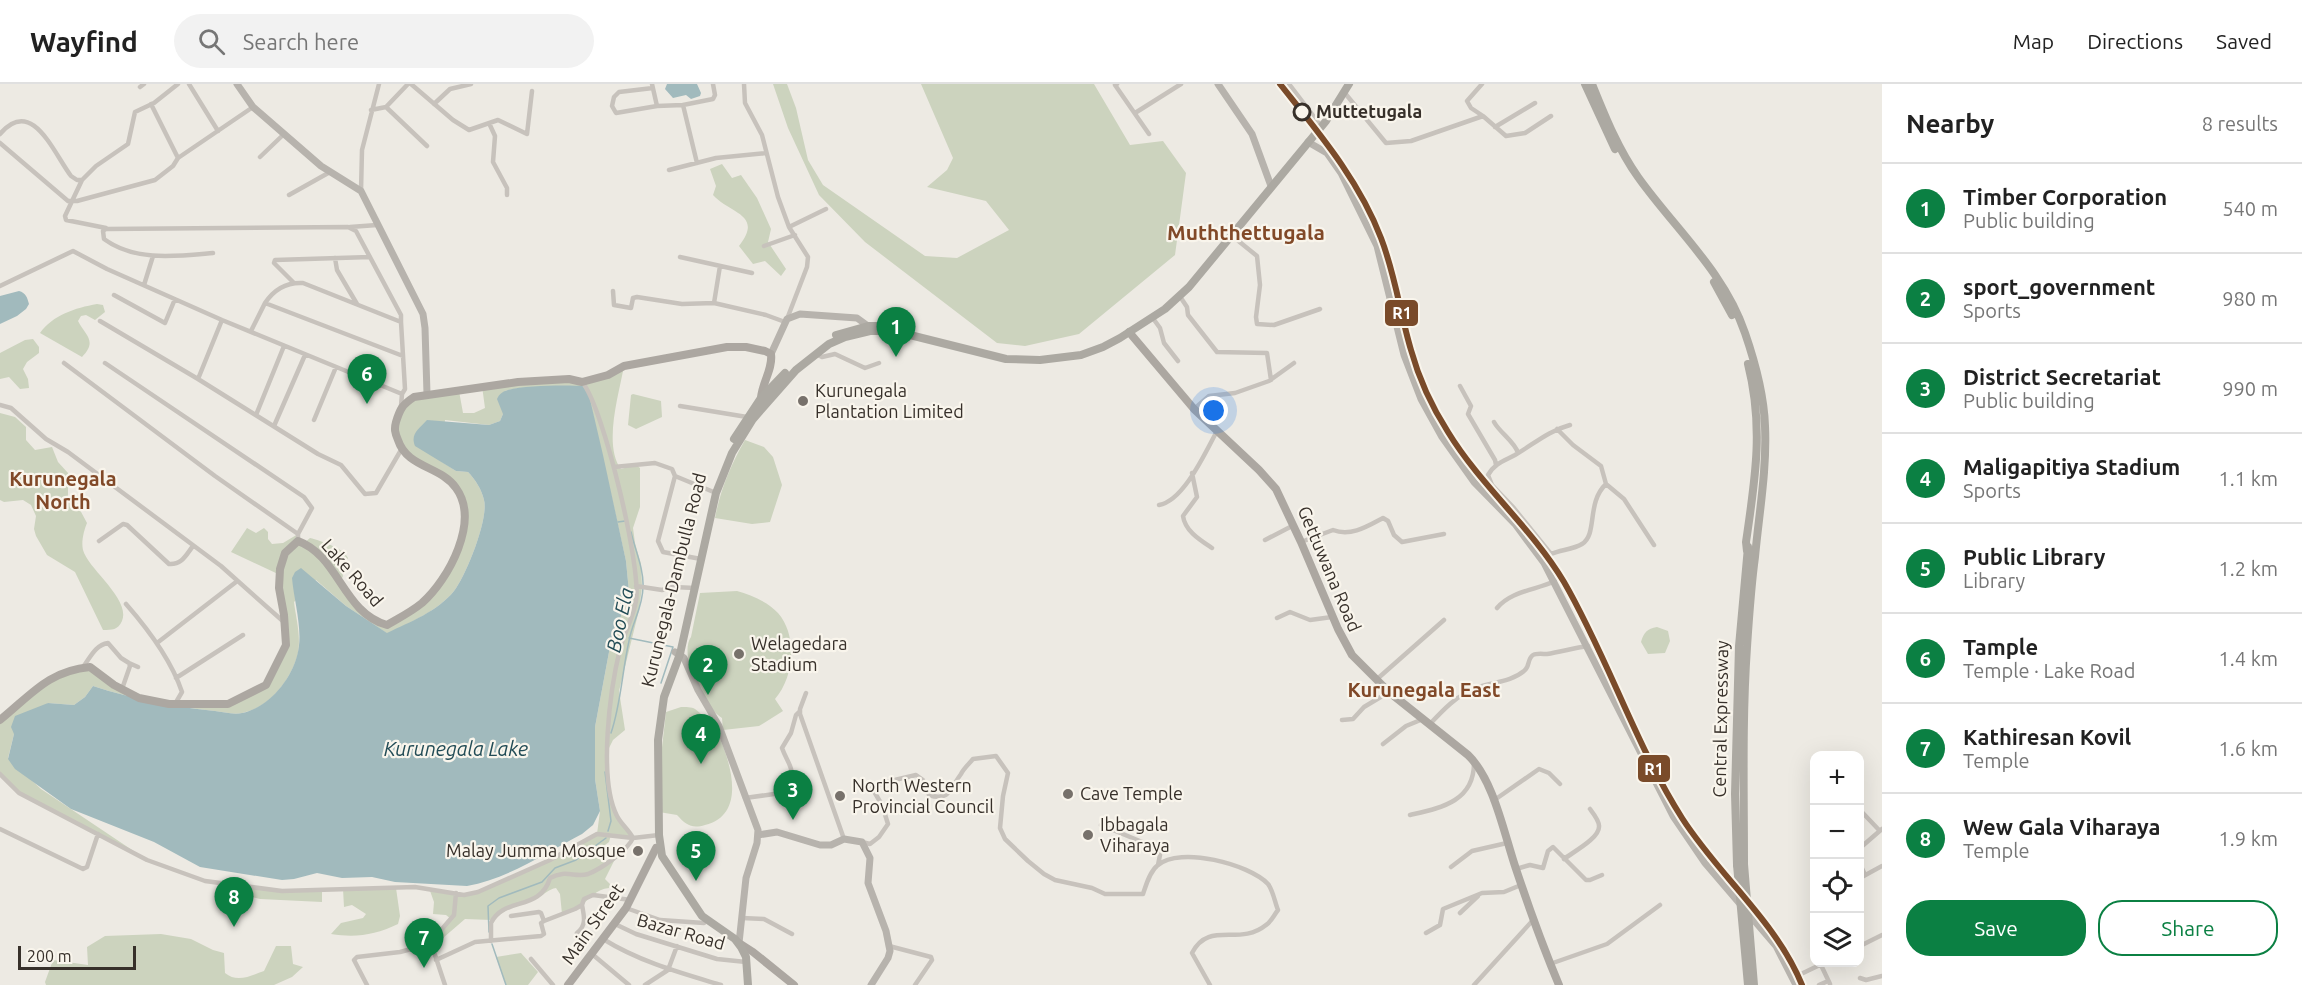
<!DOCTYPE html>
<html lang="en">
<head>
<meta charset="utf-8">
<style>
  :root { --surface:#fff; --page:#f2f2f2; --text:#222; --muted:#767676; --line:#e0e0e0; --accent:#0b8043 }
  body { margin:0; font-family:Ubuntu,sans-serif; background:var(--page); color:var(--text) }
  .controls { position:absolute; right:18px; bottom:18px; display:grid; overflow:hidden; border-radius:12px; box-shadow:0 6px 24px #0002 }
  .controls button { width:54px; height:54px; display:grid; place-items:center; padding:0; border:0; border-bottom:2px solid var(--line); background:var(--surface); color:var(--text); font:30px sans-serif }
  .scale { position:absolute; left:18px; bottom:15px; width:118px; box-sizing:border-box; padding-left:6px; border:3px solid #37302a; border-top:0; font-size:16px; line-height:21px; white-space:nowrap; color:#37302a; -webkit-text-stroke:4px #f9f5ec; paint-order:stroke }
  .you { position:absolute; left:1214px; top:327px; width:21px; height:21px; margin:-15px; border:4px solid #fff; border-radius:50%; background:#1a73e8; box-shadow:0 0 0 9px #1a73e833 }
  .badge { display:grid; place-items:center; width:39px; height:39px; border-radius:50%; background:var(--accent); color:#fff; font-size:20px; font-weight:700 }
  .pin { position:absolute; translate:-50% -50px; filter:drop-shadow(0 2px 3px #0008) }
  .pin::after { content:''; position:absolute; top:32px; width:21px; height:18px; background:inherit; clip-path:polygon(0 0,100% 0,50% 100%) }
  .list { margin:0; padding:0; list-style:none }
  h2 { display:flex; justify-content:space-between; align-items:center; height:78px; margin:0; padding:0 24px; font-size:26px }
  h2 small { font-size:20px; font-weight:400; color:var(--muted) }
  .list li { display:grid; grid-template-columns:39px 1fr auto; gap:18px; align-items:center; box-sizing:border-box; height:90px; padding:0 24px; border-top:2px solid var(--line) }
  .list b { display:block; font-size:22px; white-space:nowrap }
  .list p { margin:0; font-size:20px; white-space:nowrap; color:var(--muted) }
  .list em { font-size:20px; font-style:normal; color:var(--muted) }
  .actions { display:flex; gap:12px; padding:18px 24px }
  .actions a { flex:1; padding:14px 0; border:2px solid var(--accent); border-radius:24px; text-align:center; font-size:21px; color:var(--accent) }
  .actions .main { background:var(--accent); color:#fff }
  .icon { flex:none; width:33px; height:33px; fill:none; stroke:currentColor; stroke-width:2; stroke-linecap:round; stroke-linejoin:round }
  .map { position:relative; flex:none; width:1882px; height:901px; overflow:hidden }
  header { display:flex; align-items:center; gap:36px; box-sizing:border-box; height:84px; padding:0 30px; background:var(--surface); border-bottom:2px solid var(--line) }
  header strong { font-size:28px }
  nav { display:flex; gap:33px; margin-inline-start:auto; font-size:21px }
  .search { width:420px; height:54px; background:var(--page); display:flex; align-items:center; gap:15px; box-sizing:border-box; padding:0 21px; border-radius:33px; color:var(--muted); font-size:22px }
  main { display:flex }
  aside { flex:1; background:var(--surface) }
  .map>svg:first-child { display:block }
  .green { fill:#ccd3be }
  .water { fill:#a1babd }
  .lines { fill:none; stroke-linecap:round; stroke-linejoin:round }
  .stream { stroke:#a1babd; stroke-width:1.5 }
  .street { stroke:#c7c2bc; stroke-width:4.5 }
  .secondary { stroke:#b7b3ad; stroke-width:7 }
  .primary { stroke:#aca7a1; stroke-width:8 }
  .highway { stroke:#aca9a2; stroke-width:8 }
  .highway-bridge { stroke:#aca9a2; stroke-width:8 }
  .rail-1-casing { stroke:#f9f5ec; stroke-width:10 }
  .rail-1 { stroke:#7a4b2a; stroke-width:6 }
  .stop-dot { fill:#f9f5ec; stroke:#37302a; stroke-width:3 }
  .poi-dot { fill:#77716b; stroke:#f9f5ec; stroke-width:2 }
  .labels { text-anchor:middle; stroke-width:4.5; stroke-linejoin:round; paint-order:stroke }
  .stop-label { font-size:18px; font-weight:bold; fill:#37302a; stroke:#f9f5ec; text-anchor:start }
  .poi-label { font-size:18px; fill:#37302a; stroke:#f9f5ec; text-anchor:start }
  .street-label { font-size:18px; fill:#37302a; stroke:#f9f5ec }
  .neighbourhood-label { font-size:20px; font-weight:bold; fill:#814928; stroke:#f9f5ec }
  .water-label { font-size:20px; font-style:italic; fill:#224c56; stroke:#f9f5ec }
  .quarter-label { font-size:21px; font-weight:bold; fill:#814928; stroke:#f9f5ec }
  .line-badge { stroke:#f9f5ec; stroke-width:2 }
  .badge-label { font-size:16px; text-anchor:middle; font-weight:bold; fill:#fff }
</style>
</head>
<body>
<header>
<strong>Wayfind</strong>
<div class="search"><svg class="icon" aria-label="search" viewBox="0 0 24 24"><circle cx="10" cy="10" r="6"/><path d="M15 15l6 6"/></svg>Search here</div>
<nav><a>Map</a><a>Directions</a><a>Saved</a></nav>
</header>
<main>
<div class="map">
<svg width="1882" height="901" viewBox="0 0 1882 901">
  <rect width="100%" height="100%" fill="#edeae3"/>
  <!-- green -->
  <path class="green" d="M773,0H787L796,24L808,76L823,101L925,172L957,174L1009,146L986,117L927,103L947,86L953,74L921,0H1094L1130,61L1163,57L1186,89L1175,171L1079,250L1025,262L997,259L865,158L819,111L788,44Z
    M722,80L732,94L741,91L757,114L771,145L768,158L786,185L781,192L765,177L753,180L739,162C764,130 730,130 713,111L716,102L710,85Z
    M97,220L103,221L105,228L95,236L86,231L81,232L78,237C85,251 98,257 82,273L40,249C53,231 75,224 97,220Z
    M33,255L39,263V269L27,278L23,285L28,295L29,304L20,305L9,293L0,295V269L25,256Z
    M624,282C619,310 603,361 621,385L636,381L640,384V423L633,444L635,459L641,480L642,503L639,526L619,607L625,646L613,656L608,666L609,703L618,734L633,754L611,751L609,758L594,769L602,777L615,775L605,795L610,800L609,804C596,805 590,815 580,822C575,825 568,827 562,830L560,810L556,804C549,805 545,810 539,813C520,823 510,821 492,836L465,835L443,854L436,856L451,835L446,831L433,830L434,818L429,804L464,811L478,808L519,791L597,750L600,727L595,695V643L609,568L629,508L626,477L587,304L583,302L519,304L505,307L503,330L500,337L489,341L445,336L442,378L456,387L468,388C475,395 482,406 484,416C489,434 466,492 454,507C438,527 410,538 388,550L346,522L316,496L294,518C296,535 302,555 297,573C289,598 269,624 242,629C234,631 223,628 215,627C173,623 133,615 93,602L85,613L74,621L48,619L14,650L8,674L41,705L147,776L18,709L0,690V636L53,592L90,583L139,614L169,620H228L266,601L286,561L278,490L231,468L247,444L256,449L264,444L268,448V455L272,460L283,459L298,450L299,458L304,459L310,454C321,457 344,464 348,474L341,484L343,492L340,499L368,533L387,541L407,530L444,493L464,440L456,403L401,366L394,344L401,322L414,313L459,307L463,329H474L485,324L482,302L582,298Z
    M633,310L661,317L662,333L636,345L628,341L631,311Z
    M0,329L15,333L26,343V356L35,366L52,363L58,378L68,389V412L80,426L87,439C84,446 81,458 83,466C88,485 131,515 122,537C118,546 112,546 103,546L75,488L47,471L36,452L34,445L36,432L31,421L23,416L4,418L0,416Z
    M745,356L764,363L773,373L782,401L770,438L752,440L715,434C720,407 731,380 745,356Z
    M737,507C751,511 768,518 778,529C798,552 794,593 775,615L783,627L759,642L723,646L722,634C704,624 678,571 691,553L700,509Z
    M1657,543L1668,547L1670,557L1665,569L1648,570L1641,558C1644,548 1647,545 1657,543Z
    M681,623C685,623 692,623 695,625C698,627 714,641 715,644C718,647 719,653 721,657C732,684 745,731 705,741C692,745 686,741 677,731L659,728L660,681L666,628Z
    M227,800L282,807L322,805V818L260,815L231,808Z
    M396,804L400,832L398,840C375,851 356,854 331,850L341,839L363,834L366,830L352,821L344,823L343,805Z
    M161,850L191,855L213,866L224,869L225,889C237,899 250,892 264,887L276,862H291L293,880L303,883L292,893L274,901H46L45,898L53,876L88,881L87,863L105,852Z
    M521,869L538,888L528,901H506L496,873Z"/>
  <!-- water -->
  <path class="water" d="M667,0H697L701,9L700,12L691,15L686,11L673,14L665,5Z
    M19,207C26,209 27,213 29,220L26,225L17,232L0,240V212Z
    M583,302L589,311L603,371L626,477L629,508L609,568L595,643V695L600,727L593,741L582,750C546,769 507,795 467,802L395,798L372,793L342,794L317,789L294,795L282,796L200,783L154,758L71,725L15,685L8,675L14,650L11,643L15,632L48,619L74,621L85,613L93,602C133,615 173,623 215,627C223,628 234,631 242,629C269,623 290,597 297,572C304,548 294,518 292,494L295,488L301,484L346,522L387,549C410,538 438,527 454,507C466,492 489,434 484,416C482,406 475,395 468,388L456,387L415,362C410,350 419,345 427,336L489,341L500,337L503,330L497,315C499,311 499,311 503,308C515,301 567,301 583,302Z"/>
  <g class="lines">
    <!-- stream -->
    <path class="stream" d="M618,438L625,437
      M629,554L673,563L661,599
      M611,649C621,620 622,588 629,557C632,539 643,523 643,503C644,485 635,466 631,448
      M605,688L611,737L608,747
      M489,848L488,822L499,814L542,798L555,784L576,776L606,754
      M492,860L506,901"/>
    <!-- street -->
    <path class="street" d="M189,0L218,47
      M411,0L453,36L469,46L498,36L527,50L532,7
      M652,0L657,22L683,21L713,15L715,11L713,0
      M744,0L745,19L762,51L778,113L789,143L808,173L807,183L787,235
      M1117,0L1115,1L1149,50
      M1289,0L1321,42
      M1482,0L1467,17L1471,24L1483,32
      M140,3L144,0
      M653,4L619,8L614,13L612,22L616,29L657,22
      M1344,8L1386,59L1411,57L1483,32L1506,52L1525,49L1551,32
      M151,20L178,74
      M434,20L450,5L471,0
      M683,21L697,79
      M386,23L427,62
      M371,26L386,23L408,0
      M1135,29L1181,0
      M489,39L495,52L493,78L507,104V111
      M1495,43L1535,19
      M0,50C32,12 53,68 71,92L77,96H82L96,82L128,60L135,28L154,19L178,0
      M0,59L68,117H77L155,96L173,82L178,74L253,23
      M260,73L284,50
      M669,86L716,74L766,69
      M82,96L65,132L66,136L106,144
      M361,107L362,66L379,0
      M289,111L330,88
      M350,143L377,141
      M789,143L826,125
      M1231,151L1257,172L1260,201L1256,233L1257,240L1274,241L1320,225
      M764,162L795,151
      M213,169C178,172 135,178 104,155L103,147L106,145L348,143L356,147L401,231V238
      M680,173L752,189
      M335,174L337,186L357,220
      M294,199L274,179L275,176L370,173
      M144,201L153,172
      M0,202L73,167L107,185L222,236L402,310L401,322
      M613,207L614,221L631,224L633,214L637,213L682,220L714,219L766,231L785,238
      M114,211L165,239L175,215
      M1179,211L1187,223L1188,231L1217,268L1267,269L1271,296
      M265,219C275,204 287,198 303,199L401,238L405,305L402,310
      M714,219L720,182
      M1152,233L1160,244L1164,259L1178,277
      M100,237L198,295L318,370L341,381L365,410L376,409L401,366
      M251,247L265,219L403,272
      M816,270L822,273L835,270L865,284L879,279
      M64,279L215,392L298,450V457
      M105,279L304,413L312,424L298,450
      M198,295L222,236
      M1460,302L1471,322L1468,330L1495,376L1496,381
      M0,321L11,324L46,355L68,368L221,482L285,539
      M680,322L747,333
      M1194,325L1209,312L1235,309L1269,297L1294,279
      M256,331L284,262
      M314,336L336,283
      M1494,338C1500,349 1515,358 1518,369
      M274,342L305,271
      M1557,345L1573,361L1601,382L1606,400L1624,415L1654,461
      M614,383L655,379L672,385L675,392L716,409
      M1192,389L1197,413L1183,432C1185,447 1200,456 1212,464
      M675,392L658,457L663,468L701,475
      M1159,421C1184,417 1206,367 1217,347
      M1265,456L1294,441
      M99,457L123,440L127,441L169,480C182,481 186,471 193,462
      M1301,458L1333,446C1351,453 1368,442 1383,434L1388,437L1394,451L1402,458L1444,450
      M1551,470C1561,466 1574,465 1582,460C1598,450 1586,419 1606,400
      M1544,479L1551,470L1513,423L1492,401L1488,391C1495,379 1504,377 1515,371C1534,360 1548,347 1570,341
      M636,502L662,506L673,503L695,504
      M126,520C147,544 172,578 182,608L175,620
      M1497,524C1511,507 1536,506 1555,497
      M1277,534L1290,528L1310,536L1332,533
      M157,559L236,498
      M129,579L138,583
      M83,583C90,574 95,561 108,559L121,574L129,579L130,582L122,605
      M176,594L243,551
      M1376,596L1444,536
      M806,609L800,625V630L844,755
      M1342,636L1353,635L1364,623L1389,608
      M1429,641C1443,626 1457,611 1476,604C1492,598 1511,598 1524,587C1530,583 1527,575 1533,571C1536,569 1543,570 1547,570C1560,568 1574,564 1588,562
      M1383,660L1406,642L1423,635
      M0,690L19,709L147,776L205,797L282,807L415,803L464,811L478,808L550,776L597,750L633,754L659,751
      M745,714L774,710L786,705C798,686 788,681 782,664L791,649L796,631L800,627
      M1493,717L1539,685L1549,689L1560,700
      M1860,726L1879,746
      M1410,731C1440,724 1474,718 1474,679
      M1101,741L1147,760L1160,771L1158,781
      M0,745L83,785L87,783L98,750
      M862,758L870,760L879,753L888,740L882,721L872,704L886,698L916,691L923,696L929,711C950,718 951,703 961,690C964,684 969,680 973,675L996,672L1008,689L1003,712L1000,744L1005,755L1028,777L1044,790L1055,796L1092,804L1105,810H1143C1146,801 1150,787 1158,781C1180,762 1249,780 1268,800C1273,806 1275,819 1278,826C1274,831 1271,838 1266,841C1239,863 1209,836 1192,869L1210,901
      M1860,764L1882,745
      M1564,775C1573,768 1600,754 1599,742C1599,736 1593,729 1590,725
      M1860,780L1865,791
      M1451,783L1472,767L1507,759
      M1516,785L1530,781L1543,784L1548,767L1553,763L1586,796H1590L1602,791
      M1860,794L1882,782
      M626,824L660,836L704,839
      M1460,829L1478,812
      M511,832L539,828L541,829L544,837
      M742,834L764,835L792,850
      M615,840L636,850L717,875L746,878
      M577,849C587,841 584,832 582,821
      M1426,849L1440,841L1443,825L1482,809L1504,808L1521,801
      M603,855C640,878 681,889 721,901
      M491,857V839C504,812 540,828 550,794C566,785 575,794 588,790C601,785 628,766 633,754C629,746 621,740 617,732C598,695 610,605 620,565C624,549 633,534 636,517C642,485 603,321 582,298
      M889,862L931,873L932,876L915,901
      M1860,862L1882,851
      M592,870L629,901
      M531,875L553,901
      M436,876L475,858L541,852L544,850L541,839L544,837L575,825L582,821L584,815L593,811L631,816
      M1550,880L1607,860L1660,821
      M1821,881L1830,900
      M668,886L677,862
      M1791,890H1801L1826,878
      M1860,894L1866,896L1882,892
      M367,901L354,876L357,873L400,868L434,859
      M445,901L434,868V859L436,852L454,831L456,809
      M645,901L668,886
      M1474,901L1534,835
      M1819,901L1828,897"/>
    <!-- secondary -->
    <path class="secondary" d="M237,0L253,23L321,82L361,107L423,230L425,244L427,310
      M1218,0L1252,50L1271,102
      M1308,58L1327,69L1341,89L1377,162L1404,271L1421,315L1442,353L1474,398L1515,440L1544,479L1673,732L1705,779L1776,862L1796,901
      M771,270L787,235L800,230L857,234L868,242L869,245
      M675,568L684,574L698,606L719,642L758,746L757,759L746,794L739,859
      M758,751L777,748L820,761H831L844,755L862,758L870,774L868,799L886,847L890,867L888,874L871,901"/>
    <!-- primary -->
    <path class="primary" d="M1129,248L1194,325L1259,386L1276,405L1301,458L1338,545L1352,571L1389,608L1468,671C1494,696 1504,750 1516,785C1529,824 1543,863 1559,901
      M0,636C31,611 48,587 90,583L114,601L139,614L169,620H228L266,601L286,561L284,531L279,504L280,485L285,469L298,457C339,472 343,529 387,541C399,534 411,528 422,519C449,495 480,437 456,404C441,382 407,384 398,356C395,349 394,345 396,338C400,325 402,321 414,313L518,298L569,295L582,298L608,291L624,282L727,263H746L765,267L771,270C773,285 762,299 761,314L764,316
      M739,859L753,868L794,901
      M568,901L626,824L656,764"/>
    <!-- highway -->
    <path class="highway" d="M1585,0L1615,65
      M1592,0C1605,32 1618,65 1638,93C1675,145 1724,187 1745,249C1755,278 1764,311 1765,342C1767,386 1759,429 1755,473C1751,502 1749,533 1747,563C1742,635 1744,708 1744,780
      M1714,198L1732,231
      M836,251L868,242H893
      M734,355L761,314L785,289
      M1747,467L1746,458C1755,396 1764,343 1748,280
      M1737,781L1735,710L1739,562L1748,463
      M748,901L746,873L741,863L735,855L702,832L662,772L659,751L658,656L664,613L680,570L716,409L732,369L753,335L796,286L829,260L845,253L870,247H894L1006,275L1040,276L1081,271L1103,263L1120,254L1165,225L1189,203L1326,37L1349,0"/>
    <!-- highway-bridge -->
    <path class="highway-bridge" d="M1744,780L1754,901
      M1737,781L1748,901"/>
    <defs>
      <path id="rail-1" d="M1280,0C1318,48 1359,96 1381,154C1395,190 1400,229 1411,266C1419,295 1432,323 1448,348C1481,402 1531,443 1564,498C1608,574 1635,660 1682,734C1719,792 1776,837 1802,901"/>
    </defs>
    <!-- rail-1 casing -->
    <use href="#rail-1" class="rail-1-casing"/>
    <!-- rail-1 -->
    <use href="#rail-1" class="rail-1"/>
  </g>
  <!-- markers -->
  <circle class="stop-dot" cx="1302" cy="28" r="8"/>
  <g class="poi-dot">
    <circle cx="803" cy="317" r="6"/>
    <circle cx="739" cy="570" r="6"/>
    <circle cx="1068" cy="710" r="6"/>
    <circle cx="840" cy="712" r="6"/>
    <circle cx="1088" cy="751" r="6"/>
    <circle cx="638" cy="767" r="6"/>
  </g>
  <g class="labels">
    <!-- stop labels -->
    <g class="stop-label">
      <text x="1316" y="34">Muttetugala</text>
    </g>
    <!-- poi labels -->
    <g class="poi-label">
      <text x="815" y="313">Kurunegala<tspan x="815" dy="21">Plantation Limited</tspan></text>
      <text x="751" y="566">Welagedara<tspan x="751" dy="21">Stadium</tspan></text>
      <text x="852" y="708">North Western<tspan x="852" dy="21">Provincial Council</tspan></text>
      <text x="1080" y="716">Cave Temple</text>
      <text x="1100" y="747">Ibbagala<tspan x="1100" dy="21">Viharaya</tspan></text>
      <text x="626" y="773" text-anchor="end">Malay Jumma Mosque</text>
    </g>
    <!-- street labels -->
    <g class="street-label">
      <text transform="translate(1329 485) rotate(67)" y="6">Gettuwana Road</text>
      <text transform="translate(352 489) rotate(49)" y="6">Lake Road</text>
      <text transform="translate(674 496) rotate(-76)" y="6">Kurunegala-Dambulla Road</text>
      <text transform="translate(1721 635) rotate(-89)" y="6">Central Expressway</text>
      <text transform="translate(593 840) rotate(-55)" y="6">Main Street</text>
      <text transform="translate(681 848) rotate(16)" y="6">Bazar Road</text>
    </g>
    <!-- neighbourhood labels -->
    <g class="neighbourhood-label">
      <text x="63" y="402">Kurunegala<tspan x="63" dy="23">North</tspan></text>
      <text x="1424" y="613">Kurunegala East</text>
    </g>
    <!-- water labels -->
    <g class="water-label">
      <text transform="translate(620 536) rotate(-78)" y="7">Boo Ela</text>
      <text x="456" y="672">Kurunegala Lake</text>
    </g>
    <!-- quarter labels -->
    <g class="quarter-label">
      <text x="1246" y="156">Muththettugala</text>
    </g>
  </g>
  <g class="line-badge">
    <rect x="1384" y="215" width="35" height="28" rx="6" fill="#7a4b2a"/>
    <rect x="1637" y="670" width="34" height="29" rx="6" fill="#7a4b2a"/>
  </g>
  <g class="badge-label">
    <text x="1402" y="235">R1</text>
    <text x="1654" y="691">R1</text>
  </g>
</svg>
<div class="controls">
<button>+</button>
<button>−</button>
<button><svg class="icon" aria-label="locate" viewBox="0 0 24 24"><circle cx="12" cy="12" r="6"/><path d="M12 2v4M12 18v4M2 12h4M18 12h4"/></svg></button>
<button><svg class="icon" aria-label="layers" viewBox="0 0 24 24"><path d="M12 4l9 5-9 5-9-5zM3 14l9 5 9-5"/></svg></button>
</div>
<div class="scale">200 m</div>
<div class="you"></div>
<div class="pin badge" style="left:896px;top:273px">1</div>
<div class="pin badge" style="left:708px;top:611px">2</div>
<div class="pin badge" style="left:793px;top:736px">3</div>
<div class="pin badge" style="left:701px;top:680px">4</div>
<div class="pin badge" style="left:696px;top:797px">5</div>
<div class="pin badge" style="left:367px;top:320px">6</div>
<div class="pin badge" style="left:424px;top:884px">7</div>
<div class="pin badge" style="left:234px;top:843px">8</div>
</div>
<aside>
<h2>Nearby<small>8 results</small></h2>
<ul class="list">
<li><span class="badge">1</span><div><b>Timber Corporation</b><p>Public building</p></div><em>540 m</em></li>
<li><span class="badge">2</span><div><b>sport_government</b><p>Sports</p></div><em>980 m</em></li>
<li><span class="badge">3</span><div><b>District Secretariat</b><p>Public building</p></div><em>990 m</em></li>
<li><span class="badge">4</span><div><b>Maligapitiya Stadium</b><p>Sports</p></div><em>1.1 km</em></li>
<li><span class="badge">5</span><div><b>Public Library</b><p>Library</p></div><em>1.2 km</em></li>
<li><span class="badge">6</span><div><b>Tample</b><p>Temple · Lake Road</p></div><em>1.4 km</em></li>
<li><span class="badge">7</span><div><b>Kathiresan Kovil</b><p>Temple</p></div><em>1.6 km</em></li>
<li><span class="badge">8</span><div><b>Wew Gala Viharaya</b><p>Temple</p></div><em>1.9 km</em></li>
</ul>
<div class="actions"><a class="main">Save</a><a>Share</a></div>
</aside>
</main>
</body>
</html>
